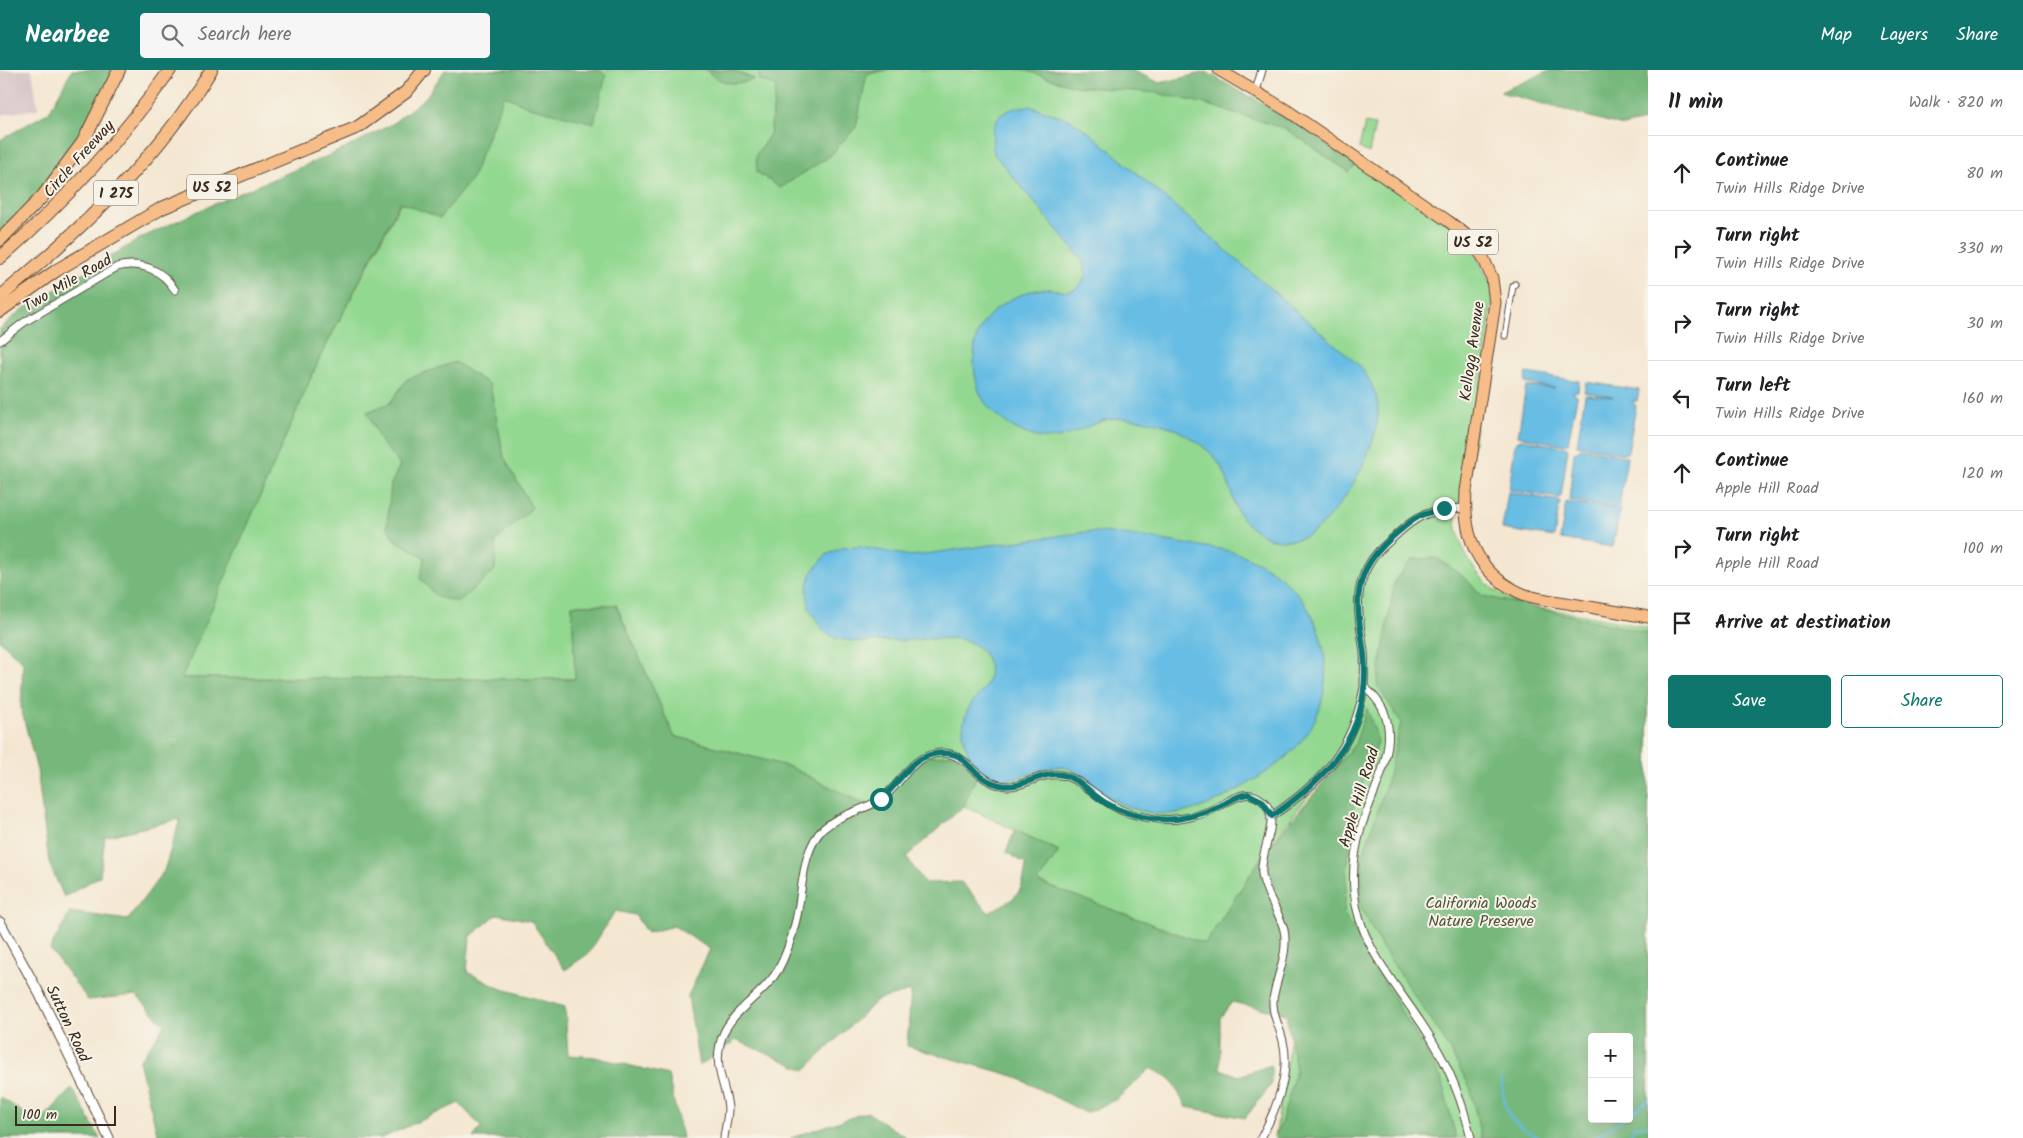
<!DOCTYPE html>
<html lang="en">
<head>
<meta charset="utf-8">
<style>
  :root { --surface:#fff; --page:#f6f6f6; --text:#202124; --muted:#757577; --line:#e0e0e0; --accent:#0f766e }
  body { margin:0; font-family:Kalam,sans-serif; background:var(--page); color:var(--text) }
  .controls { position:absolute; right:15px; bottom:15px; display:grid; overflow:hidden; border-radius:5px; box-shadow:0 5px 20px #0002 }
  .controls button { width:45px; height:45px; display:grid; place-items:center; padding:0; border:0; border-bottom:1px solid var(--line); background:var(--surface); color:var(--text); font:25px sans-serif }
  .scale { position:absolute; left:15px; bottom:12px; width:101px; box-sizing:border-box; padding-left:5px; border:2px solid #3b2a1e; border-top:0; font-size:14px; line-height:18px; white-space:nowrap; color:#3b2a1e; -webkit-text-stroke:4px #f7f3e8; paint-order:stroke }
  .stop { position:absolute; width:15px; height:15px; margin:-11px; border:4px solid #0f766e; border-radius:50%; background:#fff }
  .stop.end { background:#0f766e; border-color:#fff; box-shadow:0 1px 5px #0008 }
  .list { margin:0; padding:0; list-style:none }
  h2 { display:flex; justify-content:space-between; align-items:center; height:65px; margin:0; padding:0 20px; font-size:21px }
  h2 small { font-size:16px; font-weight:400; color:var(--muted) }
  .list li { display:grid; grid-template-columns:32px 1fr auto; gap:15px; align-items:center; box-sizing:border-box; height:75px; padding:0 20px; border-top:1px solid var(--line) }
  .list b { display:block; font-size:19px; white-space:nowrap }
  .list p { margin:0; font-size:16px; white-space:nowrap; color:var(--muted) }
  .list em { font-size:16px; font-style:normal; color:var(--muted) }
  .actions { display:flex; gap:10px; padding:15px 20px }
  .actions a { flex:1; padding:11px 0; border:1px solid var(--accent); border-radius:5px; text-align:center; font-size:18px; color:var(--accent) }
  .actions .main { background:var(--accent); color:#fff }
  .icon { flex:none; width:28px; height:28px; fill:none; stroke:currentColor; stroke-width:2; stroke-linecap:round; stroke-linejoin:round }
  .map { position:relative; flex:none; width:1648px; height:1068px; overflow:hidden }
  header { display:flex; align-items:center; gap:30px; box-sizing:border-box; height:70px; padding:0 25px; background:var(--accent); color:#fff }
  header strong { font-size:24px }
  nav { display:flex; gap:28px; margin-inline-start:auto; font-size:18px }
  .search { width:350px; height:45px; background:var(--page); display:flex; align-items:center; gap:12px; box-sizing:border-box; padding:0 18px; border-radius:5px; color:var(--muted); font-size:19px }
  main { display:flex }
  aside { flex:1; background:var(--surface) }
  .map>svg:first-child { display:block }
  .industrial { fill:#d2bec3 }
  .green { fill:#93d891; stroke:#678158; fill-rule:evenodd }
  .forest { fill:#76b87b; stroke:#58714c; fill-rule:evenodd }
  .water { fill:#67bde4; stroke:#517481 }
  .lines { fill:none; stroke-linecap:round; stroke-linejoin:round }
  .stream { stroke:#67bde4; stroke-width:2 }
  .pedestrian-casing { stroke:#574639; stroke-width:7 }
  .minor-casing { stroke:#574639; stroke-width:9 }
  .tertiary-casing { stroke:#574639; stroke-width:11 }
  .primary-casing { stroke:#574639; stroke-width:13 }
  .motorway-casing { stroke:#574639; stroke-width:14 }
  .pedestrian { stroke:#fff; stroke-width:5 }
  .minor { stroke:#fff; stroke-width:7 }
  .tertiary { stroke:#fff; stroke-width:9 }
  .primary { stroke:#f7bd88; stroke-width:11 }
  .motorway { stroke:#f7bd88; stroke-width:12 }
  .route { stroke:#0f766e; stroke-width:6 }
  .labels { text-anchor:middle; stroke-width:4; stroke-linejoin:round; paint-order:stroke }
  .shield { fill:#f7f3e8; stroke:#73665b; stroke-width:1 }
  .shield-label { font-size:15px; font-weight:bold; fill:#3b2a1e }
  .street-label { font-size:16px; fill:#3b2a1e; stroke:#f7f3e8 }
  .park-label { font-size:16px; fill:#51563b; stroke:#f7f3e8 }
</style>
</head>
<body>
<header>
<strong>Nearbee</strong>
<div class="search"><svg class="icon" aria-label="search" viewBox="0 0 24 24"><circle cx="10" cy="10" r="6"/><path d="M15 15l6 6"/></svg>Search here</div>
<nav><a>Map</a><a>Layers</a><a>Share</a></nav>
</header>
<main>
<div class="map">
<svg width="1648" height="1068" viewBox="0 0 1648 1068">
  <rect width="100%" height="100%" fill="#f7f3e8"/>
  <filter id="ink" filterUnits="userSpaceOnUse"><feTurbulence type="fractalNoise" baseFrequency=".02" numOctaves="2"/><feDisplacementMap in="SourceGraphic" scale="10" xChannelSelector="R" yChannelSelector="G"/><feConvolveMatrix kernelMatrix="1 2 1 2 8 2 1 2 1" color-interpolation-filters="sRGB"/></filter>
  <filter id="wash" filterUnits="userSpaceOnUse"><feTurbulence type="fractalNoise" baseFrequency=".0096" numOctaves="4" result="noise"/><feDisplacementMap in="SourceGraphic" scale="20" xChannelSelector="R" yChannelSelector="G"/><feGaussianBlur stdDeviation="1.12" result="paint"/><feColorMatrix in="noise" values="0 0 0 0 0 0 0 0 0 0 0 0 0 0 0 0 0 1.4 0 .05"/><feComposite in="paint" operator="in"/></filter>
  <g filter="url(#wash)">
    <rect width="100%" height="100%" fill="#f4e7d2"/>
    <!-- industrial -->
    <path class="industrial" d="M0,0H32L38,39L0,45Z"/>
    <!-- green -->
    <path class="green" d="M489,0H1077L1246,36L1256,21L1465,164L1494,220L1465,438H1455C1455,480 1480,519 1520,534C1532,538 1548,539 1561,541C1590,546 1619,552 1648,558V1068H1275L1334,692L1263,785L1205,874L1037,812L1059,781L964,736L977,704L899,712L868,737L790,697L674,666L616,535H572L576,609L181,608L319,289L401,132ZM1592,967H1629V1049H1592Z
      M1365,53L1375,55L1369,83L1359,78Z"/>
    <!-- forest -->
    <path class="forest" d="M72,0H119L83,72L0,170V70L49,42Z
      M445,0H598L606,5L594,53L529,37L504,25L472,108L440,148L400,132L319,289L182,608L575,609L572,535H616L674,666L790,697L868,736L881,729L922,687L954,684L977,704L964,736L906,787L925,813L961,812L988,842C1016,829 1023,825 1026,794L1006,782L1015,760L1059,781L1038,812L1205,874L1263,785L1355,674L1367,638L1378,671L1352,741L1344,844L1441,1008L1456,1068H1274L1281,1054L1296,1000L1286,944L1232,932L1220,948V999L1239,1006L1271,995V1015L1245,1048L1186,1037L1171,1009L1151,998L1117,1029L1086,1043L1014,1006L907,976L911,921L877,930L805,1000L736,970L699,996L688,926L710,879L674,856L647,863L635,845L615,841L589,883L565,900L531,851L497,844L470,867L467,902L499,918L565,937L568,985L595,987L668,1005L682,1068H473L481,1057L459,1033L382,1068H160L156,1059L139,991L165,955L136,925L88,930L50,879L70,842L128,850L164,801L180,749L105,767L100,806L64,827L49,793L37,700L21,638L23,592L0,571V259L20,241L141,168L207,137L344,79L392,54L426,27Z
      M706,0H731L754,9C735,16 722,15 706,0Z
      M759,0H888L867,4L856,57L830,86L780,118L757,102L756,85L770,64L776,17L759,10Z
      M1024,0H1131L1160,13L1206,2L1295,53L1355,96L1349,102L1286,59L1202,33L1157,23L1074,16Z
      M1552,0H1648V50L1623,56L1500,22Z
      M455,292L490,315L504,387L532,438L496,471L495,500L458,532L437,527L420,508L425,488L394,469L387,456L391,414L400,395L381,372L367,342L390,333L407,309Z
      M1437,488L1460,504L1483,526L1648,563V1068H1481L1470,1017L1440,963L1381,876L1360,835L1362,788L1389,705L1401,652L1377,615L1395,510L1413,489ZM1592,967H1629V1049H1592Z
      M72,1018L100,1068H0V1027L39,1053Z
      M867,1042L907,1068H791Z"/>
    <!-- water -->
    <path class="water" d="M1029,36L1069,49L1090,63L1361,297C1370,311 1378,323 1378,340C1379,376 1343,440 1314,461C1302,471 1287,471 1272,469C1267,468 1263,464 1258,462C1230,446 1235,422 1222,398C1211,377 1176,356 1153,352C1138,349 1117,346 1102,351C1087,356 1072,365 1057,368C1030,373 988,347 979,321C974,306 973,290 975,274C980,243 1014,223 1042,219C1051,217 1061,223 1070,221C1079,219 1082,213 1086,205L1083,191L994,84C989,53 995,39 1029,36Z
      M1526,303L1579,311L1578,321H1573L1577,327L1568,373L1565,375L1518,366L1526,316L1555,318L1525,313Z
      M1586,312L1639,320L1637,331H1632L1636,336L1628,382L1624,384L1577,375L1585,325L1613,327L1584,322Z
      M1521,369L1568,378L1561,426L1559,428L1509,420L1515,374Z
      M1581,378L1627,387L1619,437L1615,438L1569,430L1574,383Z
      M1508,422L1560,431L1554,467L1502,459Z
      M1566,432L1620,440L1613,477L1560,469Z
      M1087,462C1116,462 1144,467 1173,472C1194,476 1216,477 1236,483C1296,503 1333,557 1324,620C1317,667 1283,693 1246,715C1211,736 1179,751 1138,740C1126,736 1115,732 1105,725C1089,714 1080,698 1059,697C1031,696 1005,727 977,696C961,677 958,654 972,633C978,625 985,620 988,611C995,587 976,570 954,568L860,572L835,568L823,560L809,538L807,520L811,504L826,485L842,478L861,477L910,486Z"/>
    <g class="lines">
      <!-- stream -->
      <path class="stream" d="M1501,1007C1506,1045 1505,1050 1540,1068
        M1629,1045L1648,1031
        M1594,1068L1623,1049
        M1629,1068L1635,1056H1648"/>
    </g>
  </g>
  <g filter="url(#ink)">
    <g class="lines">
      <defs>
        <path id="pedestrian" d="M1505,266L1513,216L1515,214"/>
        <path id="minor" d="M1256,21L1262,0
          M0,271L23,253L117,197C140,191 162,199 175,220
          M1465,438C1431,439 1418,444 1394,467C1384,476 1374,484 1368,496C1352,523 1360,552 1364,582C1365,593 1364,605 1364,617C1413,655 1376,710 1361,758C1355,779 1352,800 1354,821C1359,880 1404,922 1432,970C1451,1001 1463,1033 1471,1068
          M1272,746C1323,711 1353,680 1364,617
          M724,1068C725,1059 728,1048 728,1038C726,1015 714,1000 720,974C727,941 762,928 778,900C787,884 792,867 796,850C803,822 801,780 823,759C841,742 868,741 886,725C905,708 912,685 941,683C965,682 974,707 996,714C1022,722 1036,702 1060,705C1082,707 1105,737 1132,744C1149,749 1168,751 1185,748C1197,746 1209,742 1219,736C1234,729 1247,717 1263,731C1283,749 1259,780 1262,804C1265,825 1279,840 1284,860C1289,884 1276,907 1273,930C1272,946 1280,957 1283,971C1291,1003 1276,1040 1261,1068"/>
        <path id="tertiary" d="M0,852L39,923L109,1068"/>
        <path id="primary" d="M1219,0L1288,41L1448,151L1465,164L1483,187L1492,208L1495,233L1466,421C1463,467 1478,505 1523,524C1538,530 1556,531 1572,534C1597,538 1623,543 1648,547"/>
        <path id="motorway" d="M0,170L42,127L83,72L119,0
          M0,188C64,132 121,70 170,0
          M0,227C80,160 157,90 211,0
          M0,241L57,200L162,138L358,57L406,22L424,0"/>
      </defs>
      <!-- pedestrian casing -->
      <use href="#pedestrian" class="pedestrian-casing"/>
      <!-- minor casing -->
      <use href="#minor" class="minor-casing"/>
      <!-- tertiary casing -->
      <use href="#tertiary" class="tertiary-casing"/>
      <!-- primary casing -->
      <use href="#primary" class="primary-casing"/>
      <!-- motorway casing -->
      <use href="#motorway" class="motorway-casing"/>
      <!-- pedestrian -->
      <use href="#pedestrian" class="pedestrian"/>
      <!-- minor -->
      <use href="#minor" class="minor"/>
      <!-- tertiary -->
      <use href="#tertiary" class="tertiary"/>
      <!-- primary -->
      <use href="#primary" class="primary"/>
      <!-- motorway -->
      <use href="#motorway" class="motorway"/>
    </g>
  </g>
  <g class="lines" filter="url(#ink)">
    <!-- route -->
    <path class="route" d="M881,729C902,711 911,684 942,683C950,683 958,684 963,690C975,701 983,711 1000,715C1023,720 1041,700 1063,705C1080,709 1090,723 1104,732C1120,742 1138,747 1158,749C1179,751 1201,745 1220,736C1229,732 1237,725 1248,724L1262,731L1272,746C1330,706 1372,661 1364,584C1361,557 1353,533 1363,506C1371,483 1395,464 1413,450L1422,445L1444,438"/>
  </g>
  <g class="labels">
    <!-- shield labels -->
    <g class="shield">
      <rect x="187" y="104.5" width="50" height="25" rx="4"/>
      <rect x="93.5" y="110.5" width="45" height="25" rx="4"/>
      <rect x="1448" y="159.5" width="50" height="25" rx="4"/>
    </g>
    <g class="shield-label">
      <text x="212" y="122">US 52</text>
      <text x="116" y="128">I 275</text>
      <text x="1473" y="177">US 52</text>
    </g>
    <!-- street labels -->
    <g class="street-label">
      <text transform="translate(78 88) rotate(-48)" y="6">Circle Freeway</text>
      <text transform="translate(67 212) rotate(-30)" y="6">Two Mile Road</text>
      <text transform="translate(1471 281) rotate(-82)" y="6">Kellogg Avenue</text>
      <text transform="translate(1358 727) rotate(-73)" y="6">Apple Hill Road</text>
      <text transform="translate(69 953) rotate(65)" y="6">Sutton Road</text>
    </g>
    <!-- park labels -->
    <g class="park-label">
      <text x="1481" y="838">California Woods<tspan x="1481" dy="18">Nature Preserve</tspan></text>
    </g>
  </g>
</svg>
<div class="controls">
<button>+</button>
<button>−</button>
</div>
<div class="scale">100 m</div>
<div class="stop" style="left:881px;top:729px"></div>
<div class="stop end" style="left:1444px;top:438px"></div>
</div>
<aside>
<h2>11 min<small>Walk · 820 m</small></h2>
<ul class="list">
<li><svg class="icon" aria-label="ahead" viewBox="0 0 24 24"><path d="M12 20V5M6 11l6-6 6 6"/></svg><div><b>Continue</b><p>Twin Hills Ridge Drive</p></div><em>80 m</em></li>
<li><svg class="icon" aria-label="right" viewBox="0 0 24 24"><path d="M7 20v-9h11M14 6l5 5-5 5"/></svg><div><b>Turn right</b><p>Twin Hills Ridge Drive</p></div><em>330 m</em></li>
<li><svg class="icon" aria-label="right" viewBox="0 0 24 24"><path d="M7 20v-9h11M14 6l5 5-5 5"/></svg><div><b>Turn right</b><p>Twin Hills Ridge Drive</p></div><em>30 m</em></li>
<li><svg class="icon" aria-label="left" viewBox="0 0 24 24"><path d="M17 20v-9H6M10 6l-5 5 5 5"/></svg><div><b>Turn left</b><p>Twin Hills Ridge Drive</p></div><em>160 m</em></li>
<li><svg class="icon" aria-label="ahead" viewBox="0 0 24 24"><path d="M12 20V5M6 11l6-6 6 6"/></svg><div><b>Continue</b><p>Apple Hill Road</p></div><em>120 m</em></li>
<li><svg class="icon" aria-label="right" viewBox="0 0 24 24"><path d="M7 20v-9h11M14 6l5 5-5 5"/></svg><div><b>Turn right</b><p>Apple Hill Road</p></div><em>100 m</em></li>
<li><svg class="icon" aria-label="arrive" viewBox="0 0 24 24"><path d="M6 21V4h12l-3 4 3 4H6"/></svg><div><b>Arrive at destination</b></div></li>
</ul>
<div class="actions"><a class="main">Save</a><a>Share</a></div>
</aside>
</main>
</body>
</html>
